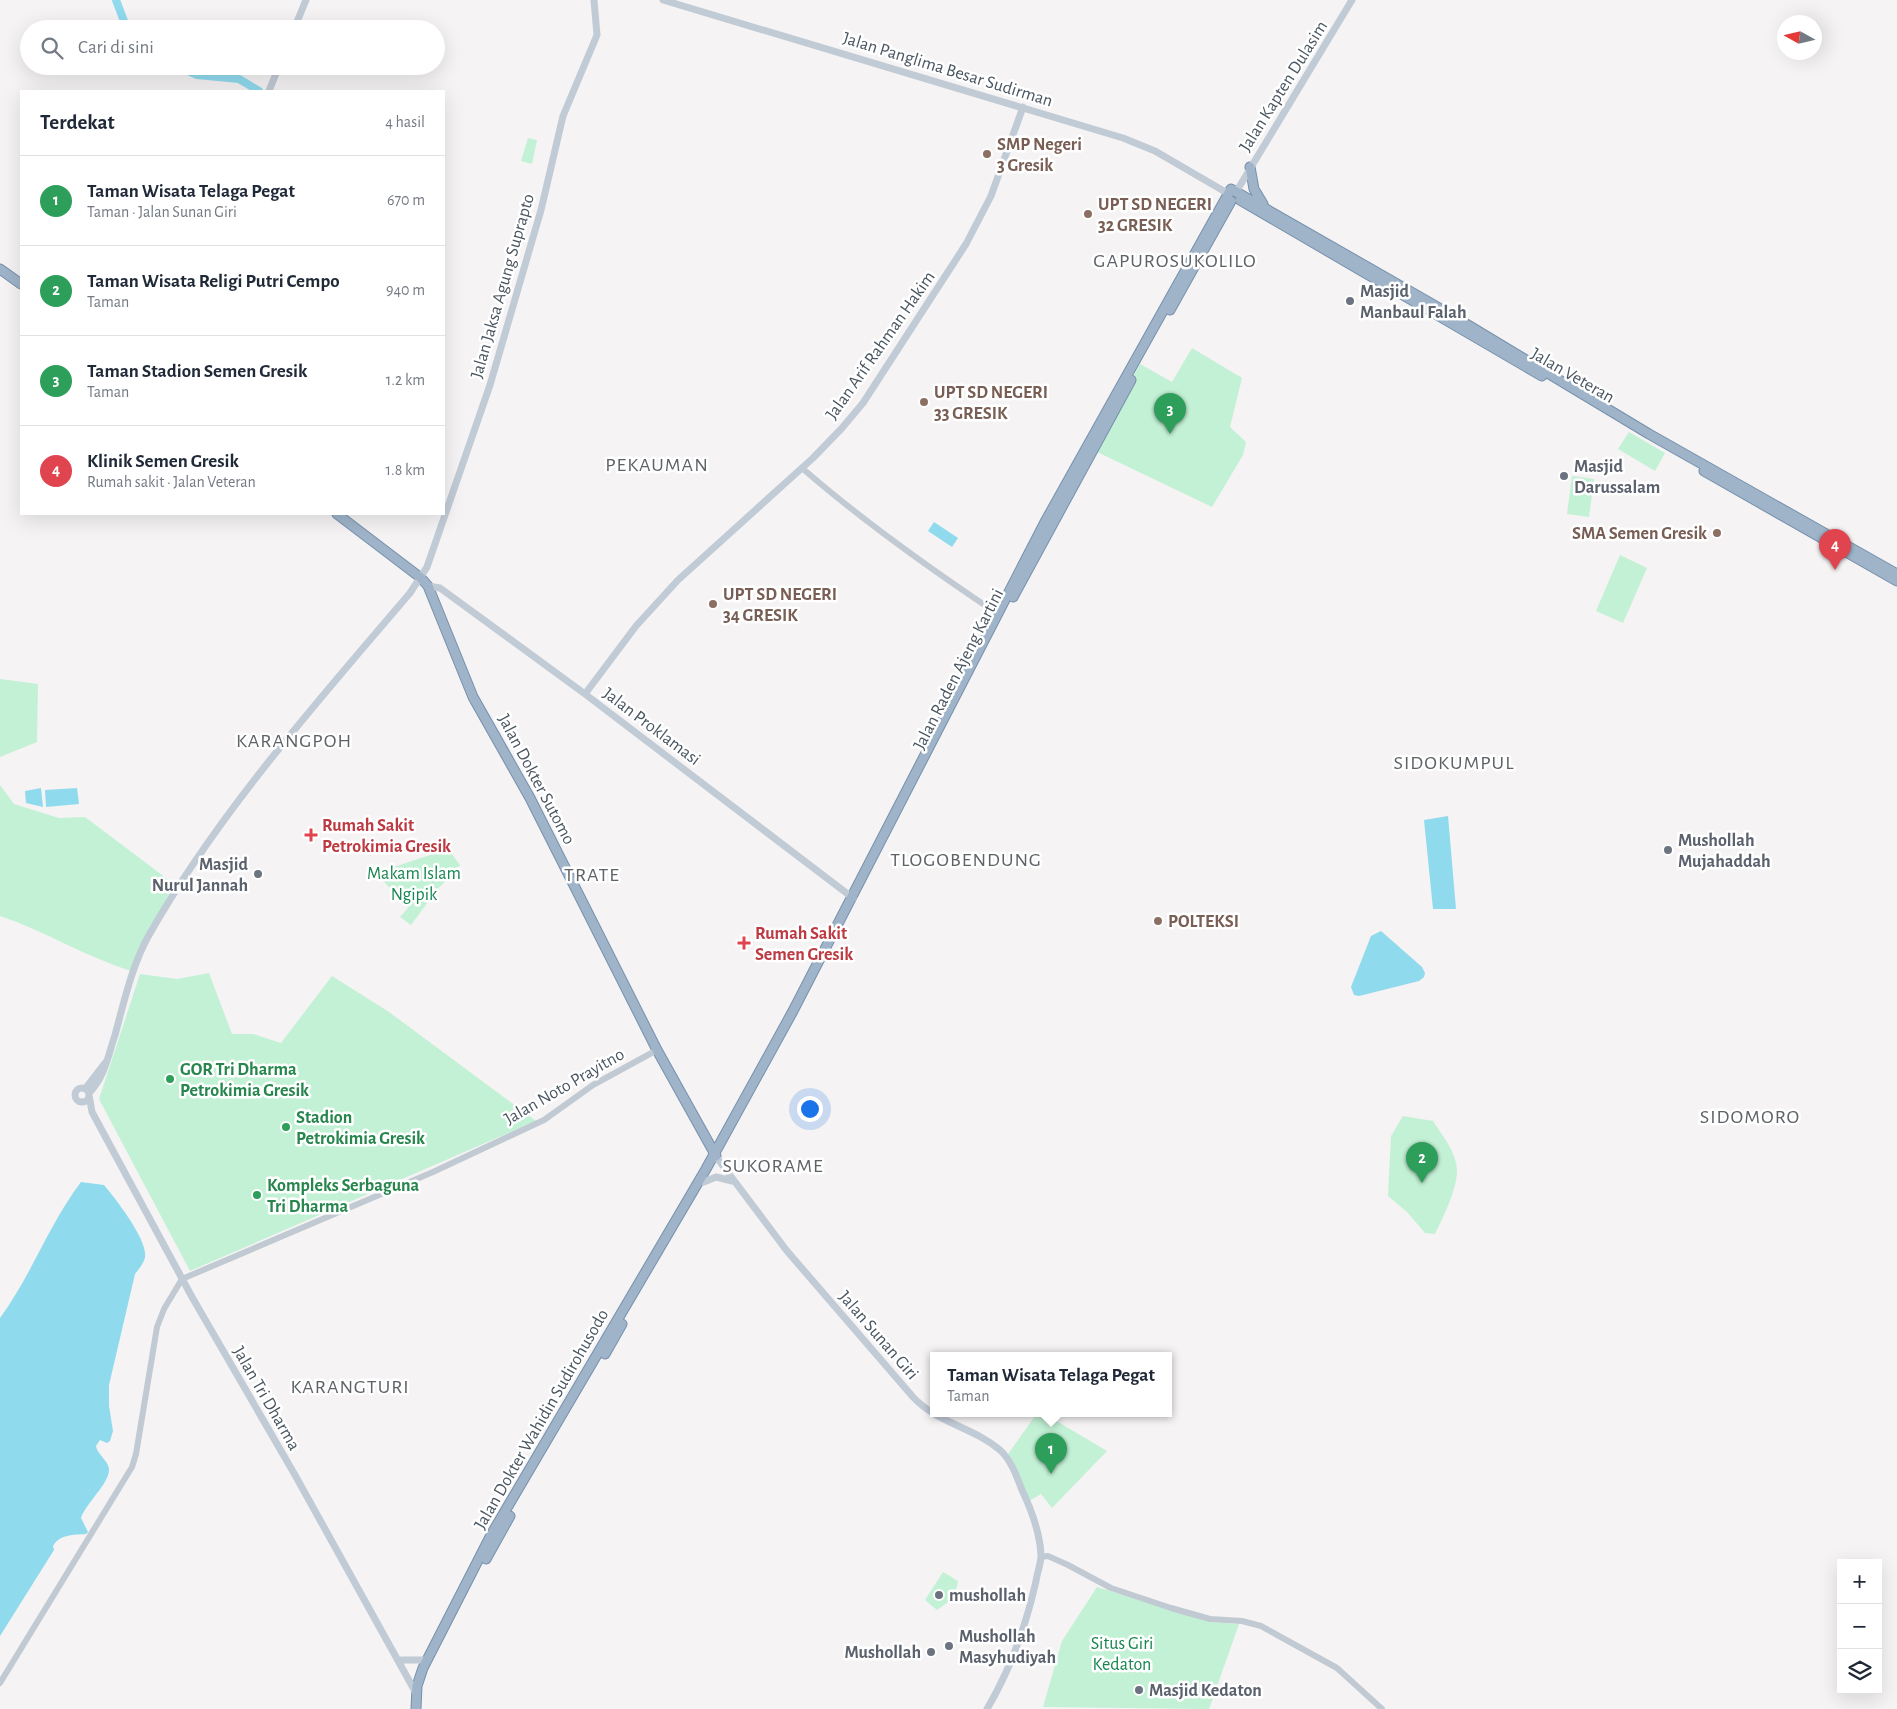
<!DOCTYPE html>
<html lang="id">
<head>
<meta charset="utf-8">
<style>
  :root { --surface:#fff; --page:#f6f6f7; --text:#1f2937; --muted:#747a83; --line:#e0e1e3; --accent:#ea580c }
  body { margin:0; font-family:"Alegreya Sans",sans-serif; background:var(--page); color:var(--text) }
  .controls { position:absolute; right:15px; bottom:15px; display:grid; overflow:hidden; border-radius:0px; box-shadow:0 5px 20px #0002 }
  .controls button { width:45px; height:45px; display:grid; place-items:center; padding:0; border:0; border-bottom:1px solid var(--line); background:var(--surface); color:var(--text); font:25px sans-serif }
  .compass { position:absolute; left:1777px; top:15px; width:45px; height:45px; border-radius:50%; background:var(--surface); box-shadow:0 5px 20px #0002; rotate:278deg }
  .you { position:absolute; left:809px; top:1108px; width:18px; height:18px; margin:-12px; border:4px solid #fff; border-radius:50%; background:#1a73e8; box-shadow:0 0 0 8px #1a73e833 }
  .badge { display:grid; place-items:center; width:32px; height:32px; border-radius:50%; background:var(--accent); color:#fff; font-size:16px; font-weight:700 }
  .pin { position:absolute; translate:-50% -41px; filter:drop-shadow(0 1px 2px #0008) }
  .pin::after { content:''; position:absolute; top:26px; width:18px; height:15px; background:inherit; clip-path:polygon(0 0,100% 0,50% 100%) }
  .popup { position:absolute; left:930px; top:1352px; width:242px; height:65px; box-sizing:border-box; display:grid; place-content:center; border-radius:0px; background:var(--surface); filter:drop-shadow(0 1px 4px #0005); font-size:16px; white-space:nowrap; color:var(--muted) }
  .popup b { font-size:19px; color:var(--text) }
  .popup::after { content:''; position:absolute; left:50%; top:100%; margin-left:-10px; border:10px solid transparent; border-top-color:var(--surface) }
  .list { margin:0; padding:0; list-style:none }
  h2 { display:flex; justify-content:space-between; align-items:center; height:65px; margin:0; padding:0 20px; font-size:21px }
  h2 small { font-size:16px; font-weight:400; color:var(--muted) }
  .list li { display:grid; grid-template-columns:32px 1fr auto; gap:15px; align-items:center; box-sizing:border-box; height:90px; padding:0 20px; border-top:1px solid var(--line) }
  .list b { display:block; font-size:19px; white-space:nowrap }
  .list p { margin:0; font-size:16px; white-space:nowrap; color:var(--muted) }
  .list em { font-size:16px; font-style:normal; color:var(--muted) }
  .icon { flex:none; width:28px; height:28px; fill:none; stroke:currentColor; stroke-width:2; stroke-linecap:round; stroke-linejoin:round }
  .map { position:relative; flex:none; width:1897px; height:1709px; overflow:hidden }
  .search { position:absolute; background:var(--surface); box-shadow:0 5px 20px #0002; left:20px; top:20px; width:425px; height:55px; display:flex; align-items:center; gap:12px; box-sizing:border-box; padding:0 18px; border-radius:28px; color:var(--muted); font-size:19px }
  .panel { position:absolute; background:var(--surface); box-shadow:0 5px 20px #0002; left:20px; top:90px; width:425px; height:425px; border-radius:0px }
  .map>svg:first-child { display:block }
  .green { fill:#c3f1d5 }
  .water { fill:#90daee }
  .lines { fill:none; stroke-linecap:round; stroke-linejoin:round }
  .river { stroke:#90daee; stroke-width:8 }
  .trunk-casing { stroke:#7690ad; stroke-width:11 }
  .tertiary { stroke:#c1cad2; stroke-width:6 }
  .secondary { stroke:#c1cbd6; stroke-width:7 }
  .trunk { stroke:#9fb4c9; stroke-width:9 }
  .education-dot { fill:#8d6e63; stroke:#fff; stroke-width:2 }
  .worship-dot { fill:#6b7280; stroke:#fff; stroke-width:2 }
  .health-dot { fill:#e0444e; stroke:#fff; stroke-width:2 }
  .leisure-dot { fill:#2e9e5b; stroke:#fff; stroke-width:2 }
  .labels { text-anchor:middle; stroke-width:5; stroke-linejoin:round; paint-order:stroke }
  .street-label { font-size:18px; fill:#4a5661; stroke:#fff }
  .education-label { font-size:18px; font-weight:bold; fill:#785e54; stroke:#fff; text-anchor:start }
  .worship-label { font-size:18px; font-weight:bold; fill:#5b616d; stroke:#fff; text-anchor:start }
  .health-label { font-size:18px; font-weight:bold; fill:#be3a42; stroke:#fff; text-anchor:start }
  .park-label { font-size:18px; fill:#17864f; stroke:#fff }
  .leisure-label { font-size:18px; font-weight:bold; fill:#27864d; stroke:#fff; text-anchor:start }
  .quarter-label { font-size:20px; letter-spacing:1px; fill:#5f6368; stroke:#fff }
</style>
</head>
<body>
<div class="map">
<svg width="1897" height="1709" viewBox="0 0 1897 1709">
  <rect width="100%" height="100%" fill="#f5f3f3"/>
  <!-- green -->
  <path class="green" d="M528,138L537,140L532,164L521,161Z
    M1192,348L1242,378L1230,427L1246,442L1243,455L1212,507L1093,450L1140,364L1172,382Z
    M1629,432L1665,453L1655,471L1618,449Z
    M1572,476L1594,479L1589,517L1567,514Z
    M1620,555L1647,568L1623,623L1596,611Z
    M0,679L38,684L37,742L0,757Z
    M0,785L14,804L59,818L85,817L174,884L131,971C86,957 45,931 0,916Z
    M448,849L460,865L436,891L411,925L400,917L408,908L378,875L394,867Z
    M209,973L232,1034H253L281,1043L332,976L389,1012L536,1121L190,1271L99,1099L140,974L177,979Z
    M1403,1116L1433,1121C1442,1135 1457,1153 1457,1171C1457,1189 1443,1218 1435,1234L1425,1233L1407,1212L1388,1196L1391,1136Z
    M1043,1413L1107,1451L1052,1508L1041,1494L1029,1501L1008,1454L1035,1416Z
    M943,1572L958,1581L954,1598L937,1610L925,1600Z
    M1097,1587L1210,1622L1239,1624L1209,1709L1043,1707L1062,1641Z"/>
  <!-- water -->
  <path class="water" d="M934,522L958,538L952,547L928,531Z
    M41,788L43,807L26,803L25,791Z
    M77,788L79,804L46,807L45,790Z
    M1448,816L1456,909H1433L1424,820Z
    M1381,931L1422,967L1425,973L1424,977L1419,981L1359,996L1354,995L1351,987L1371,936Z
    M81,1182L104,1185C115,1198 148,1240 145,1257C144,1263 139,1269 135,1274L109,1385V1406L113,1431L110,1441L107,1443L100,1440L96,1446C97,1454 108,1460 109,1469C110,1483 86,1503 81,1518L88,1532L86,1534C73,1535 60,1534 53,1546L54,1550L0,1636V1318C31,1276 49,1224 81,1182Z"/>
  <g class="lines">
    <!-- river -->
    <path class="river" d="M116,0L127,29
      M177,66L197,75L239,79L259,91"/>
    <defs>
      <path id="trunk" d="M1250,167L1254,189L1263,204
        M1240,200L1542,376
        M0,269L21,284
        M1170,310L1231,201
        M1704,471L1897,581
        M337,514L421,578L428,586L473,697L530,798L657,1050L716,1156
        M1013,597L1131,380
        M605,1354L622,1324
        M486,1559L510,1516
        M416,1709L417,1686L423,1668L491,1535L706,1169L793,1011L1045,522L1231,189L1453,316L1649,434L1897,574"/>
    </defs>
    <!-- trunk casing -->
    <use href="#trunk" class="trunk-casing"/>
    <!-- tertiary -->
    <path class="tertiary" d="M802,468C864,522 929,568 998,614
      M1041,1557L1048,1556L1068,1565L1111,1588L1171,1608L1210,1619L1242,1621L1261,1626L1337,1668L1382,1709
      M0,1683L132,1467L136,1454L157,1327L164,1309L182,1279L433,1172L544,1120L593,1085L657,1050"/>
    <!-- secondary -->
    <path class="secondary" d="M663,0L1123,138L1155,151L1229,194
      M294,29L306,0
      M269,91L279,66
      M1236,192L1352,0
      M428,586L440,588L585,694L853,898
      M585,694L636,626L678,580L813,458L842,428L863,403L966,244L991,196L1023,107
      M75 1095a7 7 0 1 1 14 0a7 7 0 1 1-14 0Z
      M85,1089L106,1062
      M89,1093C105,1077 108,1056 115,1035C124,1002 132,965 149,935C218,813 319,700 410,593L427,567L490,385L541,210L563,116L597,35L594,0
      M89,1095L92,1112L192,1297L295,1475L416,1693
      M717,1158L787,1251L913,1397C937,1423 973,1427 1000,1450C1011,1460 1017,1477 1022,1490C1031,1509 1040,1533 1041,1555C1041,1564 1037,1573 1036,1581C1026,1626 1010,1670 987,1709
      M704,1182L716,1177L732,1181
      M398,1660H427"/>
    <!-- trunk -->
    <use href="#trunk" class="trunk"/>
  </g>
  <!-- markers -->
  <g class="education-dot">
    <circle cx="987" cy="154" r="5"/>
    <circle cx="1088" cy="214" r="5"/>
    <circle cx="924" cy="402" r="5"/>
    <circle cx="1717" cy="533" r="5"/>
    <circle cx="713" cy="604" r="5"/>
    <circle cx="1158" cy="921" r="5"/>
  </g>
  <g class="worship-dot">
    <circle cx="1350" cy="301" r="5"/>
    <circle cx="1564" cy="476" r="5"/>
    <circle cx="1668" cy="850" r="5"/>
    <circle cx="258" cy="874" r="5"/>
    <circle cx="939" cy="1595" r="5"/>
    <circle cx="949" cy="1646" r="5"/>
    <circle cx="931" cy="1652" r="5"/>
    <circle cx="1139" cy="1690" r="5"/>
  </g>
  <g class="health-dot">
    <path d="M308.5 827.5h5v5h5v5h-5v5h-5v-5h-5v-5h5z"/>
    <path d="M741.5 935.5h5v5h5v5h-5v5h-5v-5h-5v-5h5z"/>
  </g>
  <g class="leisure-dot">
    <circle cx="170" cy="1079" r="5"/>
    <circle cx="286" cy="1127" r="5"/>
    <circle cx="257" cy="1195" r="5"/>
  </g>
  <g class="labels">
    <!-- street labels -->
    <g class="street-label">
      <text transform="translate(948 69) rotate(17)" y="6">Jalan Panglima Besar Sudirman</text>
      <text transform="translate(1283 86) rotate(-58)" y="6">Jalan Kapten Dulasim</text>
      <text transform="translate(502 286) rotate(-74)" y="6">Jalan Jaksa Agung Suprapto</text>
      <text transform="translate(880 345) rotate(-55)" y="6">Jalan Arif Rahman Hakim</text>
      <text transform="translate(1573 375) rotate(30)" y="6">Jalan Veteran</text>
      <text transform="translate(958 669) rotate(-63)" y="6">Jalan Raden Ajeng Kartini</text>
      <text transform="translate(652 726) rotate(37)" y="6">Jalan Proklamasi</text>
      <text transform="translate(537 779) rotate(62)" y="6">Jalan Dokter Sutomo</text>
      <text transform="translate(564 1086) rotate(-30)" y="6">Jalan Noto Prayitno</text>
      <text transform="translate(879 1335) rotate(49)" y="6">Jalan Sunan Giri</text>
      <text transform="translate(267 1398) rotate(60)" y="6">Jalan Tri Dharma</text>
      <text transform="translate(541 1419) rotate(-60)" y="6">Jalan Dokter Wahidin Sudirohusodo</text>
    </g>
    <!-- education labels -->
    <g class="education-label">
      <text x="997" y="150">SMP Negeri<tspan x="997" dy="21">3 Gresik</tspan></text>
      <text x="1098" y="210">UPT SD NEGERI<tspan x="1098" dy="21">32 GRESIK</tspan></text>
      <text x="934" y="398">UPT SD NEGERI<tspan x="934" dy="21">33 GRESIK</tspan></text>
      <text x="1707" y="539" text-anchor="end">SMA Semen Gresik</text>
      <text x="723" y="600">UPT SD NEGERI<tspan x="723" dy="21">34 GRESIK</tspan></text>
      <text x="1168" y="927">POLTEKSI</text>
    </g>
    <!-- worship labels -->
    <g class="worship-label">
      <text x="1360" y="297">Masjid<tspan x="1360" dy="21">Manbaul Falah</tspan></text>
      <text x="1574" y="472">Masjid<tspan x="1574" dy="21">Darussalam</tspan></text>
      <text x="1678" y="846">Mushollah<tspan x="1678" dy="21">Mujahaddah</tspan></text>
      <text x="248" y="870" text-anchor="end">Masjid<tspan x="248" dy="21">Nurul Jannah</tspan></text>
      <text x="949" y="1601">mushollah</text>
      <text x="959" y="1642">Mushollah<tspan x="959" dy="21">Masyhudiyah</tspan></text>
      <text x="921" y="1658" text-anchor="end">Mushollah</text>
      <text x="1149" y="1696">Masjid Kedaton</text>
    </g>
    <!-- health labels -->
    <g class="health-label">
      <text x="322" y="831">Rumah Sakit<tspan x="322" dy="21">Petrokimia Gresik</tspan></text>
      <text x="755" y="939">Rumah Sakit<tspan x="755" dy="21">Semen Gresik</tspan></text>
    </g>
    <!-- park labels -->
    <g class="park-label">
      <text x="414" y="879">Makam Islam<tspan x="414" dy="21">Ngipik</tspan></text>
      <text x="1122" y="1649">Situs Giri<tspan x="1122" dy="21">Kedaton</tspan></text>
    </g>
    <!-- leisure labels -->
    <g class="leisure-label">
      <text x="180" y="1075">GOR Tri Dharma<tspan x="180" dy="21">Petrokimia Gresik</tspan></text>
      <text x="296" y="1123">Stadion<tspan x="296" dy="21">Petrokimia Gresik</tspan></text>
      <text x="267" y="1191">Kompleks Serbaguna<tspan x="267" dy="21">Tri Dharma</tspan></text>
    </g>
    <!-- quarter labels -->
    <g class="quarter-label">
      <text x="1175" y="267">GAPUROSUKOLILO</text>
      <text x="657" y="471">PEKAUMAN</text>
      <text x="294" y="747">KARANGPOH</text>
      <text x="1454" y="769">SIDOKUMPUL</text>
      <text x="966" y="866">TLOGOBENDUNG</text>
      <text x="592" y="881">TRATE</text>
      <text x="1750" y="1123">SIDOMORO</text>
      <text x="773" y="1172">SUKORAME</text>
      <text x="350" y="1393">KARANGTURI</text>
    </g>
  </g>
</svg>
<div class="controls">
<button>+</button>
<button>−</button>
<button><svg class="icon" aria-label="layers" viewBox="0 0 24 24"><path d="M12 4l9 5-9 5-9-5zM3 14l9 5 9-5"/></svg></button>
</div>
<svg class="compass" viewBox="-18 -18 36 36"><path d="M0-13l5 13h-10z" fill="#e53935"/><path d="M0 13l5-13h-10z" fill="#747a83"/></svg>
<div class="you"></div>
<div class="pin badge" style="left:1051px;top:1474px;background:#2e9e5b">1</div>
<div class="popup"><b>Taman Wisata Telaga Pegat</b>Taman</div>
<div class="pin badge" style="left:1422px;top:1183px;background:#2e9e5b">2</div>
<div class="pin badge" style="left:1170px;top:434px;background:#2e9e5b">3</div>
<div class="pin badge" style="left:1835px;top:570px;background:#e0444e">4</div>
<div class="search"><svg class="icon" aria-label="search" viewBox="0 0 24 24"><circle cx="10" cy="10" r="6"/><path d="M15 15l6 6"/></svg>Cari di sini</div>
<section class="panel">
<h2>Terdekat<small>4 hasil</small></h2>
<ul class="list">
<li><span class="badge" style="background:#2e9e5b">1</span><div><b>Taman Wisata Telaga Pegat</b><p>Taman · Jalan Sunan Giri</p></div><em>670 m</em></li>
<li><span class="badge" style="background:#2e9e5b">2</span><div><b>Taman Wisata Religi Putri Cempo</b><p>Taman</p></div><em>940 m</em></li>
<li><span class="badge" style="background:#2e9e5b">3</span><div><b>Taman Stadion Semen Gresik</b><p>Taman</p></div><em>1.2 km</em></li>
<li><span class="badge" style="background:#e0444e">4</span><div><b>Klinik Semen Gresik</b><p>Rumah sakit · Jalan Veteran</p></div><em>1.8 km</em></li>
</ul>
</section>
</div>
</body>
</html>
